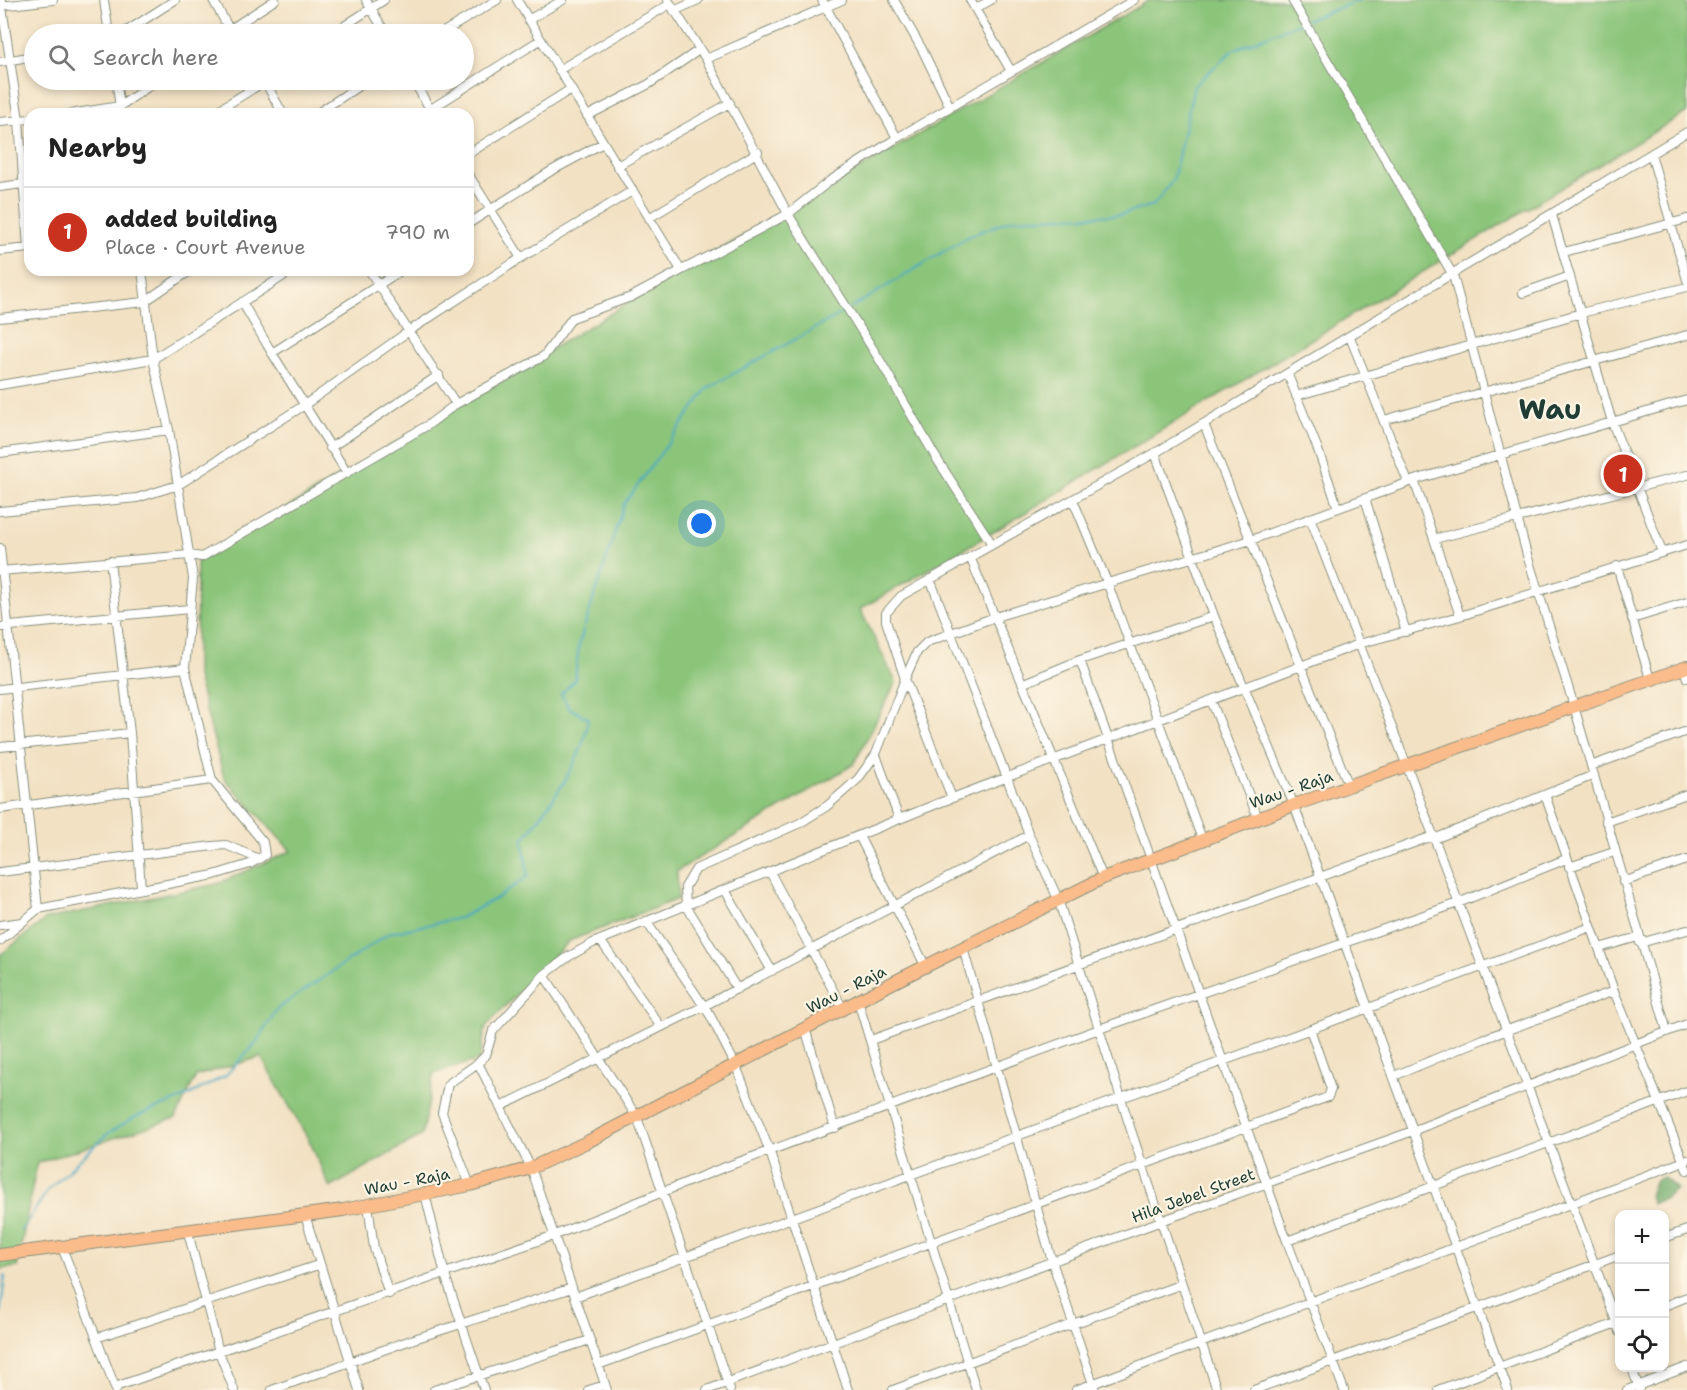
<!DOCTYPE html>
<html lang="en">
<head>
<meta charset="utf-8">
<style>
  :root { --surface:#fff; --page:#f2f2f2; --text:#222; --muted:#767676; --line:#e0e0e0; --accent:#c8321e }
  body { margin:0; font-family:"Shantell Sans",sans-serif; background:var(--page); color:var(--text) }
  .controls { position:absolute; right:18px; bottom:18px; display:grid; overflow:hidden; border-radius:12px; box-shadow:0 3px 9px #0003 }
  .controls button { width:54px; height:54px; display:grid; place-items:center; padding:0; border:0; border-bottom:2px solid var(--line); background:var(--surface); color:var(--text); font:30px sans-serif }
  .you { position:absolute; left:702px; top:524px; width:21px; height:21px; margin:-15px; border:4px solid #fff; border-radius:50%; background:#1a73e8; box-shadow:0 0 0 9px #1a73e833 }
  .badge { display:grid; place-items:center; width:39px; height:39px; border-radius:50%; background:var(--accent); color:#fff; font-size:20px; font-weight:700 }
  .pin { position:absolute; translate:-50% -50%; border:3px solid #fff; box-shadow:0 2px 6px #0006 }
  .list { margin:0; padding:0; list-style:none }
  h2 { display:flex; justify-content:space-between; align-items:center; height:78px; margin:0; padding:0 24px; font-size:26px }
  h2 small { font-size:20px; font-weight:400; color:var(--muted) }
  .list li { display:grid; grid-template-columns:39px 1fr auto; gap:18px; align-items:center; box-sizing:border-box; height:90px; padding:0 24px; border-top:2px solid var(--line) }
  .list b { display:block; font-size:22px; white-space:nowrap }
  .list p { margin:0; font-size:20px; white-space:nowrap; color:var(--muted) }
  .list em { font-size:20px; font-style:normal; color:var(--muted) }
  .icon { flex:none; width:33px; height:33px; fill:none; stroke:currentColor; stroke-width:2; stroke-linecap:round; stroke-linejoin:round }
  .map { position:relative; flex:none; width:1687px; height:1390px; overflow:hidden }
  .search { position:absolute; background:var(--surface); box-shadow:0 3px 9px #0003; left:24px; top:24px; width:450px; height:66px; display:flex; align-items:center; gap:15px; box-sizing:border-box; padding:0 21px; border-radius:33px; color:var(--muted); font-size:22px }
  .panel { position:absolute; background:var(--surface); box-shadow:0 3px 9px #0003; left:24px; top:108px; width:450px; height:168px; border-radius:18px }
  .map>svg:first-child { display:block }
  .green { fill:#8bc57a; stroke:#558157; stroke-width:1.5 }
  .forest { fill:#70aa6a; stroke:#48744f; stroke-width:1.5 }
  .lines { fill:none; stroke-linecap:round; stroke-linejoin:round }
  .stream { stroke:#45a7c4; stroke-width:2 }
  .street-casing { stroke:#888f7c; stroke-width:10 }
  .primary-casing { stroke:#888f7c; stroke-width:14 }
  .street { stroke:#fff; stroke-width:8 }
  .primary { stroke:#fabc8b; stroke-width:12 }
  .labels { text-anchor:middle; stroke-width:4.5; stroke-linejoin:round; paint-order:stroke }
  .street-label { font-size:16px; fill:#1f3d34; stroke:#fcf5e5 }
  .town-label { font-size:28px; font-weight:bold; fill:#1f3d34; stroke:#fcf5e5 }
</style>
</head>
<body>
<div class="map">
<svg width="1687" height="1390" viewBox="0 0 1687 1390">
  <rect width="100%" height="100%" fill="#fcf5e5"/>
  <filter id="ink" filterUnits="userSpaceOnUse"><feTurbulence type="fractalNoise" baseFrequency=".0167" numOctaves="2"/><feDisplacementMap in="SourceGraphic" scale="12" xChannelSelector="R" yChannelSelector="G"/><feConvolveMatrix kernelMatrix="1 2 1 2 8 2 1 2 1" color-interpolation-filters="sRGB"/></filter>
  <filter id="wash" filterUnits="userSpaceOnUse"><feTurbulence type="fractalNoise" baseFrequency=".008" numOctaves="4" result="noise"/><feDisplacementMap in="SourceGraphic" scale="24" xChannelSelector="R" yChannelSelector="G"/><feGaussianBlur stdDeviation="1.35" result="paint"/><feColorMatrix in="noise" values="0 0 0 0 0 0 0 0 0 0 0 0 0 0 0 0 0 1.4 0 .05"/><feComposite in="paint" operator="in"/></filter>
  <g filter="url(#wash)">
    <rect width="100%" height="100%" fill="#f2e1c3"/>
    <!-- green -->
    <path class="green" d="M1150,0H1687V112L995,531L860,609L896,682L854,764L677,871L678,899L569,941L486,1026L479,1060L434,1073L422,1135L330,1188L311,1144L261,1057L196,1076L176,1118L37,1163L17,1267L0,1269V955L46,919L217,884L291,851L224,778L196,673L197,562L626,304Z"/>
    <!-- forest -->
    <path class="forest" d="M1663,1177L1677,1189L1664,1199L1652,1203L1649,1196L1654,1181Z"/>
    <g class="lines">
      <!-- stream -->
      <path class="stream" d="M1306,20L1360,0
        M851,308L969,236L1013,219L1119,215L1154,205L1173,180L1194,86L1233,50L1301,22
        M21,1231L48,1190L107,1134L135,1117L183,1098L225,1076L256,1043L277,1009L389,933L460,918L499,897L528,876L523,840C548,807 585,760 588,718L569,708L561,694L575,680L579,644L624,504L708,388L846,311
        M0,1316L5,1276"/>
    </g>
  </g>
  <g filter="url(#ink)">
    <g class="lines">
      <defs>
        <path id="street" d="M1,0L19,120L28,248
          M104,0L109,34
          M213,0L232,34
          M366,0L386,34
          M517,0L681,270
          M668,0L706,59L788,214L881,362L935,456L992,544
          M822,0L897,138
          M894,0L923,51L950,107
          M970,0L1011,71
          M1292,0L1453,275L1527,555L1574,706L1667,1031
          M0,6L53,0
          M975,9L991,0
          M674,11L698,0
          M528,20L563,0
          M122,34L175,0
          M223,34L275,0
          M332,34L384,0
          M440,34L497,0
          M706,59L842,0
          M0,62L34,56
          M559,70L670,4
          M116,80L121,114
          M264,80L283,114
          M413,80L433,114
          M70,114L120,106L158,80
          M212,114L267,80
          M316,114L368,80
          M423,114L540,40
          M587,116L649,84L699,50
          M0,122L30,119
          M468,154L571,89
          M1651,154L1687,280
          M617,166L730,103
          M0,187L22,184
          M1552,215L1612,422L1662,552
          M649,218L758,152
          M468,224L551,171L603,143
          M0,251L30,248
          M1564,252L1687,219
          M521,258L632,191
          M369,270L456,404
          M1523,293L1570,276
          M242,302L272,353
          M0,318L144,302L191,270
          M1350,337L1408,482
          M1288,375L1317,447L1338,508
          M0,385L153,359L293,270
          M1296,396L1581,313L1687,287
          M1384,420L1687,335
          M1204,424L1349,786
          M330,448L439,375
          M0,453L169,430
          M1155,453L1214,616L1294,805L1508,1390
          M347,473L272,353L402,270
          M1414,480L1460,616
          M1365,498L1406,632
          M1073,500L1107,582L1202,839
          M0,511L137,498L178,485L303,406L409,331L521,258L468,174
          M1310,518L1407,766L1620,1332
          M1434,539L1687,475
          M0,548L38,909
          M970,557L1103,878
          M1617,566L1650,679
          M0,571L189,555L202,557L428,425L456,404L544,356L572,318L631,297L788,214L831,180L897,138L1134,0
          M930,579L1029,835L1058,899L1130,1127L1217,1390
          M1632,619L1687,602
          M0,627L189,609
          M1080,660L1287,1241L1344,1390
          M1684,668L1687,678
          M1024,683L1080,660L1214,616
          M0,689L185,668
          M1211,700L1258,818
          M130,733L141,888
          M0,747L130,733L110,561
          M876,755L899,819
          M1591,766L1687,731
          M1545,795L1614,991L1687,1170
          M952,798L905,679L917,652L927,642L995,617L1251,540L1418,479L1687,400
          M0,809L212,780
          M1606,822L1687,794
          M859,836L926,967
          M1434,839L1594,775
          M1569,867L1614,852
          M0,872L213,846L226,845L259,859
          M770,872L843,1009
          M1623,882L1687,860
          M725,890L772,971
          M646,921L710,1015L736,1066L770,1152L848,1390
          M0,925L22,922
          M600,940L661,1027
          M0,941L38,909L214,875L250,864L265,855L263,842L212,780L185,668L193,578L169,430L153,359L142,270
          M1640,943L1687,930
          M963,948L1052,1261L1095,1390
          M1599,948L1638,937
          M544,975L637,1117L730,1390
          M737,989L686,905L685,887L696,869L800,823L827,806L858,779L876,754L905,679L886,621V613L901,596L1155,453L1687,132
          M858,1001L976,1390
          M805,1028L835,1128
          M871,1040L1433,836
          M478,1063L531,1168L607,1390
          M1394,1076L1483,1039L1614,991
          M500,1107L704,1006L1029,835
          M470,1185L442,1113L448,1084L478,1063L486,1055L493,1031L544,975L568,957L593,943L939,803L1359,644L1460,616L1687,545
          M425,1194L445,1275L484,1390
          M368,1205L374,1248L389,1294
          M305,1215L359,1390
          M188,1232L219,1352L234,1390
          M1664,1238L1687,1230
          M1287,1241L1687,1091
          M62,1247L116,1390
          M575,1297L1591,927
          M1664,1306L1687,1297
          M96,1338L318,1265
          M598,1365L1328,1097L1331,1089L1310,1029
          M1632,1368L1639,1389
          M115,1387L555,1235L720,1169L1099,1029L1458,903L1566,859
          M272,1390L411,1340L572,1288
          M434,1390L590,1340
          M589,1390L605,1385
          M707,1390L1161,1221L1402,1135L1687,1024
          M893,1390L1182,1284
          M1076,1390L1687,1160
          M1254,1390L1620,1255
          M1438,1390L1619,1322
          M1627,1390L1687,1367"/>
        <path id="primary" d="M0,1255L343,1210L470,1185L531,1168L589,1141L896,981L1103,878L1294,805L1687,667"/>
      </defs>
      <!-- street casing -->
      <use href="#street" class="street-casing"/>
      <!-- primary casing -->
      <use href="#primary" class="primary-casing"/>
      <!-- street -->
      <use href="#street" class="street"/>
      <!-- primary -->
      <use href="#primary" class="primary"/>
    </g>
  </g>
  <g class="labels">
    <!-- street labels -->
    <g class="street-label">
      <text transform="translate(1291 789) rotate(-19)" y="6">Wau - Raja</text>
      <text transform="translate(846 989) rotate(-27)" y="6">Wau - Raja</text>
      <text transform="translate(407 1181) rotate(-11)" y="6">Wau - Raja</text>
      <text transform="translate(1193 1195) rotate(-20)" y="6">Hila Jebel Street</text>
    </g>
    <!-- town labels -->
    <g class="town-label">
      <text x="1550" y="419">Wau</text>
    </g>
  </g>
</svg>
<div class="controls">
<button>+</button>
<button>−</button>
<button><svg class="icon" aria-label="locate" viewBox="0 0 24 24"><circle cx="12" cy="12" r="6"/><path d="M12 2v4M12 18v4M2 12h4M18 12h4"/></svg></button>
</div>
<div class="you"></div>
<div class="pin badge" style="left:1623px;top:474px">1</div>
<div class="search"><svg class="icon" aria-label="search" viewBox="0 0 24 24"><circle cx="10" cy="10" r="6"/><path d="M15 15l6 6"/></svg>Search here</div>
<section class="panel">
<h2>Nearby<small></small></h2>
<ul class="list">
<li><span class="badge">1</span><div><b>added building</b><p>Place · Court Avenue</p></div><em>790 m</em></li>
</ul>
</section>
</div>
</body>
</html>
